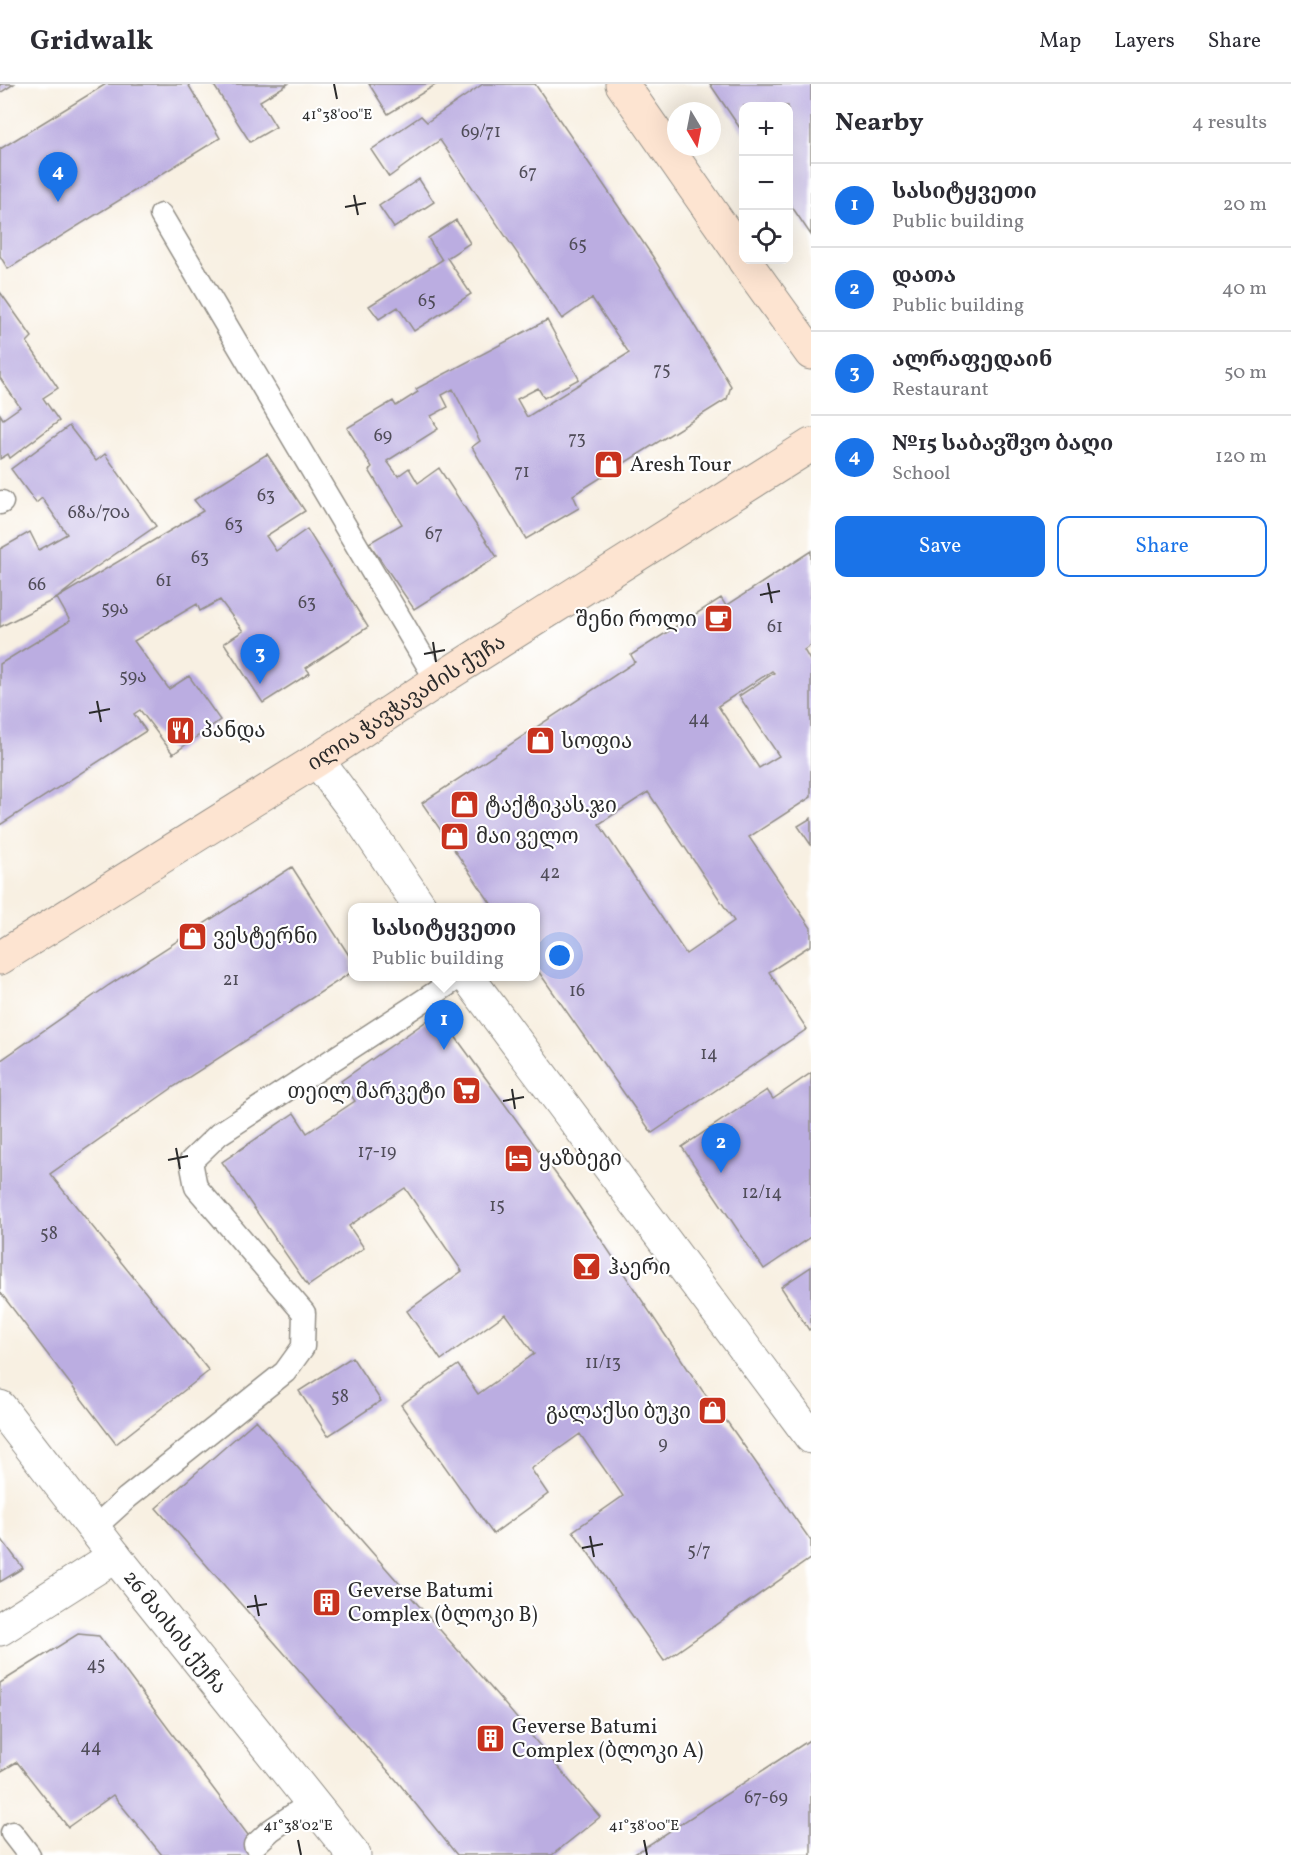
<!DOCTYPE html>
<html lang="en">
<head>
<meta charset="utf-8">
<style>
  :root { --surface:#fff; --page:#f2f2f3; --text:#2b2b33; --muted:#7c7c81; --line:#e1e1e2; --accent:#1a73e8 }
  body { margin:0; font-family:Vollkorn,"Noto Serif Georgian",serif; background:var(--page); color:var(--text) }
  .controls { position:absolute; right:18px; top:18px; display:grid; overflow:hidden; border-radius:12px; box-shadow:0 6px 24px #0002 }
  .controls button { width:54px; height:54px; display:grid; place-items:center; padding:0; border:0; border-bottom:2px solid var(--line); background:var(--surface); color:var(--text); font:30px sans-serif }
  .compass { position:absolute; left:667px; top:18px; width:54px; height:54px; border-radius:50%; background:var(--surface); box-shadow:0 6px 24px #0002; rotate:170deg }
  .you { position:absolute; left:560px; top:872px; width:21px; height:21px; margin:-15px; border:4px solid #fff; border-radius:50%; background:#1a73e8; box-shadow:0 0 0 9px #1a73e833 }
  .badge { display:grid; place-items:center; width:39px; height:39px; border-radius:50%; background:var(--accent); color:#fff; font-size:20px; font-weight:700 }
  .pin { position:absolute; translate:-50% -50px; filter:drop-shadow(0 2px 3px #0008) }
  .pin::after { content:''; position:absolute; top:32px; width:21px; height:18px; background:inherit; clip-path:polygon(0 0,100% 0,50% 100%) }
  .popup { position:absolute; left:348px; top:819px; width:192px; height:78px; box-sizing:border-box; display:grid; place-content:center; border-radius:12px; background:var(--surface); filter:drop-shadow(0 2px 4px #0005); font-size:20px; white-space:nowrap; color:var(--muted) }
  .popup b { font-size:22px; color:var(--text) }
  .popup::after { content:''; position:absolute; left:50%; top:100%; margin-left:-12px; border:12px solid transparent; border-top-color:var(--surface) }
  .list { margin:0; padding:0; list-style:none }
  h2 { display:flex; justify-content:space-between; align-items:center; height:78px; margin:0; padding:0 24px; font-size:26px }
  h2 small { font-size:20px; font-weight:400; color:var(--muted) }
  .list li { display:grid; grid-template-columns:39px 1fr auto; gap:18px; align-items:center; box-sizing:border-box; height:84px; padding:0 24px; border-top:2px solid var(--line) }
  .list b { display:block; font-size:22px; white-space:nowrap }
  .list p { margin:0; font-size:20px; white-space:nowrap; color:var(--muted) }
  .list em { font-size:20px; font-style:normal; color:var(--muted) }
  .actions { display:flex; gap:12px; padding:18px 24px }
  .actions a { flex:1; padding:14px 0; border:2px solid var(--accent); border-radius:12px; text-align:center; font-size:21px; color:var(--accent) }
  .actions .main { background:var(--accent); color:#fff }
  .icon { flex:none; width:33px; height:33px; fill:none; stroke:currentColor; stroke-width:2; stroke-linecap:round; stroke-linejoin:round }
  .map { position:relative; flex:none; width:811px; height:1771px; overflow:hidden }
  header { display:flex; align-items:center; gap:36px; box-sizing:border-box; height:84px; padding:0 30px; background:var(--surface); border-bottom:2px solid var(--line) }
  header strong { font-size:28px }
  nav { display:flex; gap:33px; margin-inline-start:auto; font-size:21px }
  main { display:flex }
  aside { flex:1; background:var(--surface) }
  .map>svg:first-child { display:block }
  .building { fill:#bbade1; fill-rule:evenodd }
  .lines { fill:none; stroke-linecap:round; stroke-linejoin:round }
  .lane-casing { stroke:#928e86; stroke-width:25 }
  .street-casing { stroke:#928e86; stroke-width:35 }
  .secondary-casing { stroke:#928e86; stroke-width:35 }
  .lane { stroke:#fff; stroke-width:22 }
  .street { stroke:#fff; stroke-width:33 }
  .secondary { stroke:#fde4d1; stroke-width:33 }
  .ticks { fill:none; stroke:#2b2b2b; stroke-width:2 }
  .labels { text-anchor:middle; stroke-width:4.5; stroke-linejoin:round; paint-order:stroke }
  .number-label { font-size:18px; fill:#4f4c58 }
  .poi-label { font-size:21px; fill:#2b2b2b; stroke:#fff; text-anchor:start }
  .street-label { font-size:21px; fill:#2b2b2b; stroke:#fff }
  .ticks-label { font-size:15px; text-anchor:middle; fill:#2b2b2b; stroke:#fff; stroke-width:4.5; stroke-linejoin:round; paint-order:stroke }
</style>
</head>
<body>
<header>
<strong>Gridwalk</strong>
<nav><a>Map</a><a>Layers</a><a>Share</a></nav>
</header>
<main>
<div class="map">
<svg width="811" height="1771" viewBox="0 0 811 1771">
  <rect width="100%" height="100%" fill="#fff"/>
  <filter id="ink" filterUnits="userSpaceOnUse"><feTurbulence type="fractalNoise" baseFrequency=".0167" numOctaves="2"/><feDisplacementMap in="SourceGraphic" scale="12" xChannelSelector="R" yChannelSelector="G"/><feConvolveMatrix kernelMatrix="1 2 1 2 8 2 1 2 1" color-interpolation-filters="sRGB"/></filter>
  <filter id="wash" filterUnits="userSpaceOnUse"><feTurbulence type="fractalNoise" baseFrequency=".008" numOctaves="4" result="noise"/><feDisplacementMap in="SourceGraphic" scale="24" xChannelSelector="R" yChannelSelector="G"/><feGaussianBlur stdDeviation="1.35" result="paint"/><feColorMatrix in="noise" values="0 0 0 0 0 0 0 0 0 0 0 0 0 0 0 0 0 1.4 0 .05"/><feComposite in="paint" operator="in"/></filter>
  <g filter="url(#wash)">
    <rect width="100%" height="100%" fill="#f8f0e2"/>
    <g id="blocks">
      <!-- building -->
      <path class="building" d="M0,0H14L0,9Z
        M106,0H188L220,54L8,185L0,172V65Z
        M213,0H288L260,17L276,43L250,58Z
        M369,0H437L388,30Z
        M483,0H535L653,173L731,302L727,315L573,411L579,424L526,455L472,363L480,357L453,305L442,311L448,323L431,332L438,345L387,377L398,392L409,384L418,399L439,384L497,473L414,525L369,459L402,440L369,386L372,383L347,344L393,317L396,322L418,308L416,305L547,236L579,295L544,314L538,304L517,315L527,333L629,269L592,214L562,235L440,56L389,93L371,66L421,32L427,38Z
        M710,0H811V151L788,117V22H744V50Z
        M419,95L434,118L394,144L379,122Z
        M456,136L470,159L447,174L471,210L414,247L398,223L379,235L369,222L442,176L428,154Z
        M0,208L32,253L27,258L58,304L43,314L59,337L10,374L8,370L0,375V330L3,335L20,323L0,294Z
        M69,342L96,377L105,370L156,442L92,486L57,514L0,543V465L30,448L39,466L67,450L42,414L36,419L11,385Z
        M267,370L305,427L266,452L276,467L307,445L368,543L306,584L310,589L263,619L224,559L243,547L220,516L200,527L197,520L134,557L169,605L189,592L220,636L173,670L140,626L134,630L146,647L0,741V580L70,537L57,514L203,427L194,416Z
        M811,467V561L804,566L811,578V713L749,753L811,844V861L769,888L807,945L652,1049L536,884V824H494L422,719L635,578L631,571L721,514L726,522ZM772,587L774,589L739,612L779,672L759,684L718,622ZM648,708L734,837L686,870L599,740Z
        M811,734V761L798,742Z
        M292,783L352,876V888L175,1002L50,1090L209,1287L116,1360L0,1208V977L109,901Z
        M438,929L572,1112L702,1306L728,1339L811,1457V1474L664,1577L573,1447L623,1412L580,1350L531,1385L548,1410L493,1450L401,1321L458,1281L478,1310L534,1270L505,1230L441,1276L407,1227L462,1187L405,1104L349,1142L364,1164L308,1202L222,1078L294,1029L307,1049L355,1017L341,997Z
        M811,989V1153L764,1185L682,1063L767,1006L773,1015Z
        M811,1183V1244L809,1246L781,1203Z
        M352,1273L381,1317L328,1352L299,1307Z
        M256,1336L498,1612L600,1733L552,1771H457L397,1697L156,1424Z
        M0,1453L23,1484L0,1498Z
        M78,1550L99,1552L263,1771H162L113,1711L68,1743L17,1678L0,1688V1599Z
        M811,1655V1771H633Z"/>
    </g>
  </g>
  <g filter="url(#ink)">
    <use href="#blocks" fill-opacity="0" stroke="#928e86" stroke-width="1.5"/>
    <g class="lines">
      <defs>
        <path id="lane" d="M161,131L437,597
          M0,419L2,418
          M94,1444L127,1414L285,1288L303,1263L304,1229L196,1103L191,1077L219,1050L461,892
          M12,1749L29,1771
          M255,1761L271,1746L312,1718"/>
        <g id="street">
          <path d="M317,676L361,735L421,824"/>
          <path d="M467,892L811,1353"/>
          <path id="s1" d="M0,1323L115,1472L354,1771"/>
          <path d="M0,1545L115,1472"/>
        </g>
        <g id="secondary">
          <path d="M622,0L744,175"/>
          <path d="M744,176L811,269"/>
          <path id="s2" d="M0,874L317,676L437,597L811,361"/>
        </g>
      </defs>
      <!-- lane casing -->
      <use href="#lane" class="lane-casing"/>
      <!-- street casing -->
      <use href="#street" class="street-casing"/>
      <!-- secondary casing -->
      <use href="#secondary" class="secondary-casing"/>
      <!-- lane -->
      <use href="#lane" class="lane"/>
      <!-- street -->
      <use href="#street" class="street"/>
      <!-- secondary -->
      <use href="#secondary" class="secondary"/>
    </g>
  </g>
  <!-- ticks -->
  <path class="ticks" d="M334,0L337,15M354,111L358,131M345,123L366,119M768,499L772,519M760,511L780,507M433,558L436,578M424,570L445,566M97,617L101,638M89,629L110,625M512,1005L515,1025M503,1017L524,1013M176,1064L180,1085M168,1076L188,1072M590,1452L594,1473M582,1464L603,1460M255,1511L259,1532M247,1523L267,1520M298,1756L301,1771M644,1756L647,1771"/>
  <!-- icons -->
  <defs>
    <symbol id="shop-square" viewBox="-11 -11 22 22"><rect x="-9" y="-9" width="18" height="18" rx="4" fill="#c8321e" stroke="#fff"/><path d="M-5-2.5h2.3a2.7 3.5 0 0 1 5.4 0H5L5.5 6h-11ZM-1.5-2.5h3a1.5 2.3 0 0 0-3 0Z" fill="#fff"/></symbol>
    <symbol id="cafe-square" viewBox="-11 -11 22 22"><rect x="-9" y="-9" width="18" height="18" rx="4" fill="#c8321e" stroke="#fff"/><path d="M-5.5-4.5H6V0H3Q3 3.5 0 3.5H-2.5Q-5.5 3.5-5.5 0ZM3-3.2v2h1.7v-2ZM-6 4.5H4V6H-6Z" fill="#fff"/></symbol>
    <symbol id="restaurant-square" viewBox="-11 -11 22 22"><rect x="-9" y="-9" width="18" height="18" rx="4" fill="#c8321e" stroke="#fff"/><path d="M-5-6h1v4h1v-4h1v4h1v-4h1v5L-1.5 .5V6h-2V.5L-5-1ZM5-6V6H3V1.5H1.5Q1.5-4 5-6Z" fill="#fff"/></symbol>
    <symbol id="supermarket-square" viewBox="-11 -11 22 22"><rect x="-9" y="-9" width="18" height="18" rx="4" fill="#c8321e" stroke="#fff"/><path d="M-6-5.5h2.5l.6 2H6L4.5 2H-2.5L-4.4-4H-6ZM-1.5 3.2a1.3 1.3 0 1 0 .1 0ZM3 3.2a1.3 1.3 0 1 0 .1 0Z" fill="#fff"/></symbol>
    <symbol id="hotel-square" viewBox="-11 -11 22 22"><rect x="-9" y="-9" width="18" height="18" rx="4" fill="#c8321e" stroke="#fff"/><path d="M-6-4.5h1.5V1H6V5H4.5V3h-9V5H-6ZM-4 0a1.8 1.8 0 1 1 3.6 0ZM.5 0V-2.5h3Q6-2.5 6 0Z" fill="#fff"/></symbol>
    <symbol id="bar-square" viewBox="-11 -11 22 22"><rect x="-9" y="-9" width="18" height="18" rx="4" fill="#c8321e" stroke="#fff"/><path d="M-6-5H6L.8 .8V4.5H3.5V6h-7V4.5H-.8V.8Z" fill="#fff"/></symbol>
    <symbol id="building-square" viewBox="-11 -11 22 22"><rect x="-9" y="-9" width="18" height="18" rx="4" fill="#c8321e" stroke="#fff"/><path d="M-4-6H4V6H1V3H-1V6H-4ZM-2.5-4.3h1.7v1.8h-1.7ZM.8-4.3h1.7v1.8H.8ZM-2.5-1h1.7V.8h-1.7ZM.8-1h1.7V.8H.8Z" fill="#fff"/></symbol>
  </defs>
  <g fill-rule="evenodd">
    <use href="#shop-square" x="592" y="364" width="33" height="33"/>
    <use href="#cafe-square" x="702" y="518" width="33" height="33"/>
    <use href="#restaurant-square" x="164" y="630" width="33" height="33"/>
    <use href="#shop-square" x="524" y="640" width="33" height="33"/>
    <use href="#shop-square" x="448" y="704" width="33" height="33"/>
    <use href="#shop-square" x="438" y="736" width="33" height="33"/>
    <use href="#shop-square" x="176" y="836" width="33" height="33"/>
    <use href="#supermarket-square" x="450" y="990" width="33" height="33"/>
    <use href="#hotel-square" x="502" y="1058" width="33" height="33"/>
    <use href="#bar-square" x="570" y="1166" width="33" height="33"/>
    <use href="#shop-square" x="696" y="1310" width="33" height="33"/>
    <use href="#building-square" x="310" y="1502" width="33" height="33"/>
    <use href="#building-square" x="474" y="1638" width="33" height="33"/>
  </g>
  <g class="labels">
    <!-- number labels -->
    <g class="number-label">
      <text x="481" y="53">69/71</text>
      <text x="528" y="94">67</text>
      <text x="578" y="166">65</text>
      <text x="427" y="222">65</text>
      <text x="662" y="291">75</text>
      <text x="383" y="357">69</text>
      <text x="577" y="360">73</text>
      <text x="522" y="393">71</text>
      <text x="266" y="417">63</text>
      <text x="99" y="434">68ა/70ა</text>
      <text x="234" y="446">63</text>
      <text x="434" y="455">67</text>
      <text x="200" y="479">63</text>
      <text x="164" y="502">61</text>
      <text x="37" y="506">66</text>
      <text x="307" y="524">63</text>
      <text x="115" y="530">59ა</text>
      <text x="775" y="548">61</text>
      <text x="133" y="598">59ა</text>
      <text x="699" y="640">44</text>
      <text x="550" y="794">42</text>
      <text x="231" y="901">21</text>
      <text x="577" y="912">16</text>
      <text x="709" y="975">14</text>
      <text x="377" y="1073">17-19</text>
      <text x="762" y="1114">12/14</text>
      <text x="497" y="1127">15</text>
      <text x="49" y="1155">58</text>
      <text x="603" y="1284">11/13</text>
      <text x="340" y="1318">58</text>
      <text x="663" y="1365">9</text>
      <text x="699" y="1472">5/7</text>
      <text x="96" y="1586">45</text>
      <text x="91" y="1668">44</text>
      <text x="766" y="1719">67-69</text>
    </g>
    <!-- poi labels -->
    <g class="poi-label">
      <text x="630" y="387">Aresh Tour</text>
      <text x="697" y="542" text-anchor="end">შენი როლი</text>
      <text x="201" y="653">პანდა</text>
      <text x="561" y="664">სოფია</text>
      <text x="485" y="728">ტაქტიკას.ჯი</text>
      <text x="476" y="759">მაი ველო</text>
      <text x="213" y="859">ვესტერნი</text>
      <text x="446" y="1014" text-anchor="end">თეილ მარკეტი</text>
      <text x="539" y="1081">ყაზბეგი</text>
      <text x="608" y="1190">ჰაერი</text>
      <text x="691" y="1334" text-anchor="end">გალაქსი ბუკი</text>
      <text x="348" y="1513">Geverse Batumi<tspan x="348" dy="24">Complex (ბლოკი B)</tspan></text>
      <text x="512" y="1649">Geverse Batumi<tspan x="512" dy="24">Complex (ბლოკი A)</tspan></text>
    </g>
    <!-- street labels -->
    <g class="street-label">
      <text dy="7" stroke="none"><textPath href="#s2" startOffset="480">ილია ჭავჭავაძის ქუჩა</textPath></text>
      <text dy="7" stroke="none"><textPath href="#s1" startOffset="285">26 მაისის ქუჩა</textPath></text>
    </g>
  </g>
  <g class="ticks-label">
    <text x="337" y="35">41°38'00"E</text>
    <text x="298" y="1746">41°38'02"E</text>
    <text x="644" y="1746">41°38'00"E</text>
  </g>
</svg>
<div class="controls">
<button>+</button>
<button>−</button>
<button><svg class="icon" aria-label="locate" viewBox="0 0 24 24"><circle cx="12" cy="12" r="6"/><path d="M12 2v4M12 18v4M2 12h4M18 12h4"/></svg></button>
</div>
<svg class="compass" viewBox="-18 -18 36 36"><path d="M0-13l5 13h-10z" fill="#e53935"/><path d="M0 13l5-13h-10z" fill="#7c7c81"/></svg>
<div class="you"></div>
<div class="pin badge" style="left:444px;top:966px">1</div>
<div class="popup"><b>სასიტყვეთი</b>Public building</div>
<div class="pin badge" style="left:721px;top:1089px">2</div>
<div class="pin badge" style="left:260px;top:600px">3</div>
<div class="pin badge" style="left:58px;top:118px">4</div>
</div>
<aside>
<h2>Nearby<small>4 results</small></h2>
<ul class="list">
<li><span class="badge">1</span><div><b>სასიტყვეთი</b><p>Public building</p></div><em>20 m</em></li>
<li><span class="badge">2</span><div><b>დათა</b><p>Public building</p></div><em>40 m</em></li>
<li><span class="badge">3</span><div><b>ალრაფედაინ</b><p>Restaurant</p></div><em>50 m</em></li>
<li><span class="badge">4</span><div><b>№15 საბავშვო ბაღი</b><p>School</p></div><em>120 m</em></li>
</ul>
<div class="actions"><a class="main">Save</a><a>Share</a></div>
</aside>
</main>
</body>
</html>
